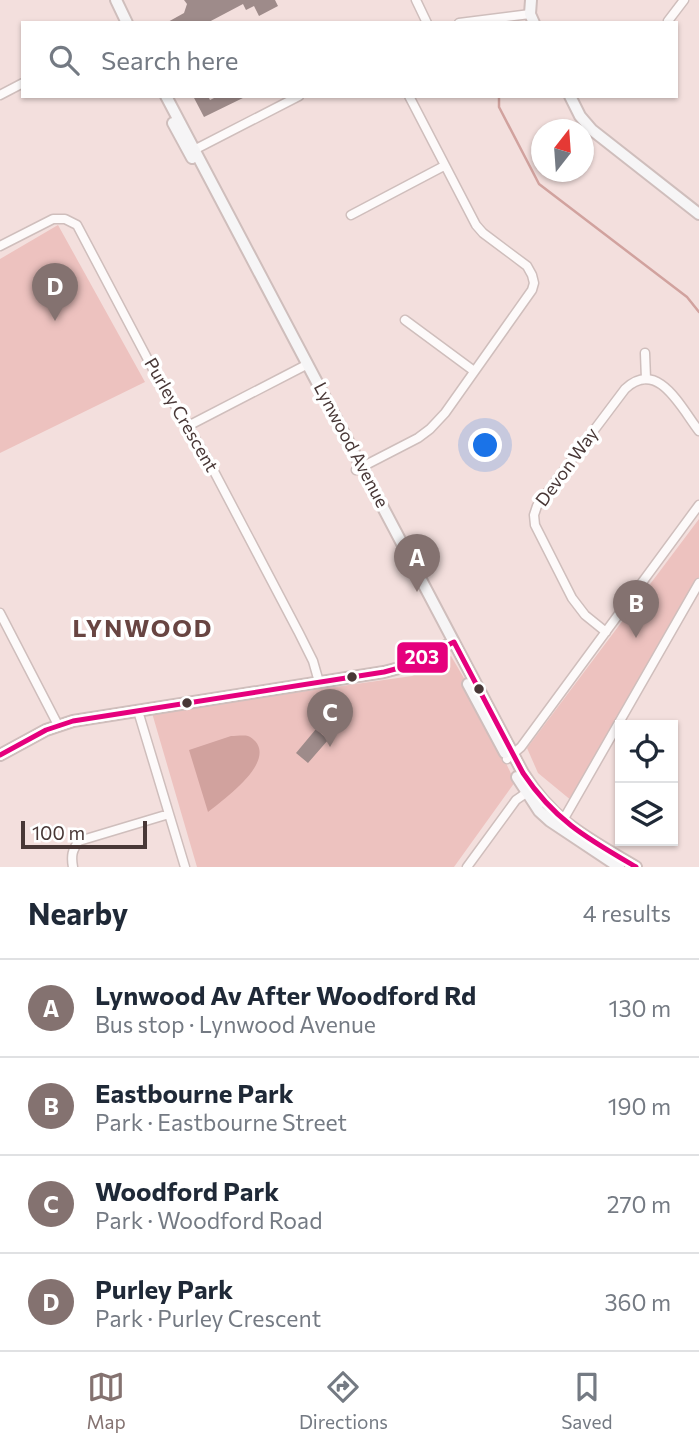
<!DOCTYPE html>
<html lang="en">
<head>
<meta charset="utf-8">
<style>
  :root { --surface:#fff; --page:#f6f6f7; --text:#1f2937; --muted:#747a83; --line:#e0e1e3; --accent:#847270 }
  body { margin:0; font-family:Commissioner,sans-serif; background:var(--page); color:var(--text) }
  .controls { position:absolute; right:21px; bottom:21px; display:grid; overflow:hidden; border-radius:0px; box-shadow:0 2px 5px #0004 }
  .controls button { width:63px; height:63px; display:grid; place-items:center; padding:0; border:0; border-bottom:2px solid var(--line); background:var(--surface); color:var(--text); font:35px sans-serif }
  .compass { position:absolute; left:531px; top:119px; width:63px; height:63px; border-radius:50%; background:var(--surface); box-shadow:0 2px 5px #0004; rotate:17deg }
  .scale { position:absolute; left:21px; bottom:18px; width:126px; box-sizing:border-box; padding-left:7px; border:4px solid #483736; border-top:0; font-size:19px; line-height:24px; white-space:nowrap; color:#483736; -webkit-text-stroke:5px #fff; paint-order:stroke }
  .you { position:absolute; left:486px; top:446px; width:24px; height:24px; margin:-18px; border:5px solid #fff; border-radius:50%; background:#1a73e8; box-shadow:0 0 0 10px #1a73e833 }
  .badge { display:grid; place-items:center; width:46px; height:46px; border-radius:50%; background:var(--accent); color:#fff; font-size:23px; font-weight:700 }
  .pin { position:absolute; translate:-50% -58px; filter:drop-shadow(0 2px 4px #0008) }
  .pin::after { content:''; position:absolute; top:37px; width:24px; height:21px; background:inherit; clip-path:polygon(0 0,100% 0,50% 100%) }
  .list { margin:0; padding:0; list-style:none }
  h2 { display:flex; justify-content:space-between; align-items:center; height:91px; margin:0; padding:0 28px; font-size:30px }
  h2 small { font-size:23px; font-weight:400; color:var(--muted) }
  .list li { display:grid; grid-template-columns:46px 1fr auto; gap:21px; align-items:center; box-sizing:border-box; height:98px; padding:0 28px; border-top:2px solid var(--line) }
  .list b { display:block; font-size:26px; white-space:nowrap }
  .list p { margin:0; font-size:23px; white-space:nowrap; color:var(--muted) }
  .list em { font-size:23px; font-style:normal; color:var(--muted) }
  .icon { flex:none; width:38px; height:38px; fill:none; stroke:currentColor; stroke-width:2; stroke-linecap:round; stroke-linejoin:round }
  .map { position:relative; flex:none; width:699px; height:867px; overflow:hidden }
  .search { position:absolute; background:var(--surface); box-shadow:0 2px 5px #0004; left:21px; right:21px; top:21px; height:77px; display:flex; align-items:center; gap:18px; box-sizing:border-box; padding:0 24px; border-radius:0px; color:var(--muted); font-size:26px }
  .sheet { height:483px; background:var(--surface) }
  nav { display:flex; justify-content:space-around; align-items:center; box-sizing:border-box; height:98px; border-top:2px solid var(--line); background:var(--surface); font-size:19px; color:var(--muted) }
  nav a { display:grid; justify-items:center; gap:4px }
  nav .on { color:var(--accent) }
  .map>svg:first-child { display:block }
  .green { fill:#edc2bf }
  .water { fill:#d1a29e }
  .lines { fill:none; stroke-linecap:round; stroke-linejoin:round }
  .stream { stroke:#d1a29e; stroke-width:2.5 }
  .building { fill:#9e8b8a }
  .street-casing { stroke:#cfbebc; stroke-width:11 }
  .secondary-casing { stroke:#cfbebc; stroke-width:14 }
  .street { stroke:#fdfafa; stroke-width:8 }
  .secondary { stroke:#f6f5f6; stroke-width:10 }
  .bus-1-casing { stroke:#fff; stroke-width:10 }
  .bus-1 { stroke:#e5007d; stroke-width:5 }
  .bus-dot { fill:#483736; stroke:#fff; stroke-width:2.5 }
  .labels { text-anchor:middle; stroke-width:7; stroke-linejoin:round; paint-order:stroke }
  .street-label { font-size:18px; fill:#483736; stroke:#fff }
  .district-label { font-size:24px; font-weight:bold; letter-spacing:2px; fill:#684542; stroke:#fff }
  .line-badge { stroke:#fff; stroke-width:2.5 }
  .badge-label { font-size:19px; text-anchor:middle; font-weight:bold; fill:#fff }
</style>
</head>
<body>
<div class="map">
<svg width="699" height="867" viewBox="0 0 699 867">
  <rect width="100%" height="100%" fill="#f3dfdd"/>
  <!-- green -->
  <path class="green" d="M58,225L145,382L0,453V259Z
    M699,519V577L683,602L572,801L538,773L527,748Z
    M451,656L471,690L515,782L454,867H197L152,713L412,676Z"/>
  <!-- water -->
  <path class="water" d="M231,736C236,736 244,735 248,736C253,738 258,743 259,748C265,770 223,800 208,812L189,750Z"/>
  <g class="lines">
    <!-- stream -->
    <path class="stream" d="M499,96V107L539,184L687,297L699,312"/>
  </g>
  <!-- building -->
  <path class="building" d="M184,0H275L278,6L259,16L254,6L246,10L243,4L207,23H166L184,13L187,4Z
    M193,96H208L210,100L218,96H247L204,117Z
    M316,729L328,740L308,763L296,753Z"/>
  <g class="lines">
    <defs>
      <path id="street" d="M416,0L427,23
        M668,21L684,0
        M459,23L530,14
        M0,95L23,83
        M192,151L299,96
        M351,215L444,166
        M0,246L53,219H65L77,225L155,373L207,458L299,633L313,661L319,682
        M405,320L474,371
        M645,353L646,379
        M188,426L308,364
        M356,470L418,438L430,429L445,413L532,290L534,283L532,275L527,266L483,233L476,225L409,96
        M0,613L58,725
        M606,632L585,615L572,598L535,525L534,515L537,506L625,389C658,358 681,408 699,431
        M138,711L185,867
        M507,759L521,747L699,505
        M562,822L699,583
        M73,867C71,856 72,850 79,841L169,814
        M467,867L516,800L532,789"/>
      <path id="secondary" d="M116,0L127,23
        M531,0L530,14L534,23
        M166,96L523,773C553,822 589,839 636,867
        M570,96L580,116L592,130L699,214
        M173,123L192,158
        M468,684L505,753
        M0,755L46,730L73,721L384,672L403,667L454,642
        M517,777L539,811L550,821L619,867"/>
    </defs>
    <!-- street casing -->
    <use href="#street" class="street-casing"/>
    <!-- secondary casing -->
    <use href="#secondary" class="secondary-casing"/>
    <!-- street -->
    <use href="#street" class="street"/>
    <!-- secondary -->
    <use href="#secondary" class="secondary"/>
    <defs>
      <path id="bus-1" d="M0,755L46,730L73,721L384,672L403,667L454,642L523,773C555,821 588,839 636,867"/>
    </defs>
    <!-- bus-1 casing -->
    <use href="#bus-1" class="bus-1-casing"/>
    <!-- bus-1 -->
    <use href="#bus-1" class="bus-1"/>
  </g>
  <!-- markers -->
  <g class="bus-dot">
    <circle cx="352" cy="677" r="6"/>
    <circle cx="479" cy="689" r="6"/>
    <circle cx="187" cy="703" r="6"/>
  </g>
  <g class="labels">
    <!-- street labels -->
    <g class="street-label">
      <text transform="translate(181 415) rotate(60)" y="6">Purley Crescent</text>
      <text transform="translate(351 445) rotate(62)" y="6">Lynwood Avenue</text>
      <text transform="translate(567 467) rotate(-54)" y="6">Devon Way</text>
    </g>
    <!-- district labels -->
    <g class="district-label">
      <text x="143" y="637">LYNWOOD</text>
    </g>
  </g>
  <rect class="line-badge" x="396" y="641" width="53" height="33" rx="7" fill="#e5007d"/>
  <g class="badge-label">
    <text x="422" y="664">203</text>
  </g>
</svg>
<div class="controls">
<button><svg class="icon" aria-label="locate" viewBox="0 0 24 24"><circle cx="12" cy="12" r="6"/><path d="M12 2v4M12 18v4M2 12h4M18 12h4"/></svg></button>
<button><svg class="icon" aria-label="layers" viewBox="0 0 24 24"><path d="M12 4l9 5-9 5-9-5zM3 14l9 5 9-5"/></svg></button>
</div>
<svg class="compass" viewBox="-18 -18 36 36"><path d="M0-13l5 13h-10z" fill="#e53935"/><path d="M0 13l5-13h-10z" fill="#747a83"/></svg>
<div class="scale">100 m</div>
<div class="you"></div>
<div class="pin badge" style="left:417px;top:592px">A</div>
<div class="pin badge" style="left:636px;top:638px">B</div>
<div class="pin badge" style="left:330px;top:747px">C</div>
<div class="pin badge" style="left:55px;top:321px">D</div>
<div class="search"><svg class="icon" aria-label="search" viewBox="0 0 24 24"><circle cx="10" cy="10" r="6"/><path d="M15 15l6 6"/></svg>Search here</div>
</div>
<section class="sheet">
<h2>Nearby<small>4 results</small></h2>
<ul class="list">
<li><span class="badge">A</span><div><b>Lynwood Av After Woodford Rd</b><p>Bus stop · Lynwood Avenue</p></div><em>130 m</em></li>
<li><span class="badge">B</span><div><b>Eastbourne Park</b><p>Park · Eastbourne Street</p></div><em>190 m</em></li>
<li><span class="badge">C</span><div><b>Woodford Park</b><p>Park · Woodford Road</p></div><em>270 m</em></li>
<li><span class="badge">D</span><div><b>Purley Park</b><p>Park · Purley Crescent</p></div><em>360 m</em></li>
</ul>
</section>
<nav>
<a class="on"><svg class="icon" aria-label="map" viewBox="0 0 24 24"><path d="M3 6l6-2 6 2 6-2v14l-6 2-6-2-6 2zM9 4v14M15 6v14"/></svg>Map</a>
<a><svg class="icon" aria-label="directions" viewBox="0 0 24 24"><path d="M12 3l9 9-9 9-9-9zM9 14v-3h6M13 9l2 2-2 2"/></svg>Directions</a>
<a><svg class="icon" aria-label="saved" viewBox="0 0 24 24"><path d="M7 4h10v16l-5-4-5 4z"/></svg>Saved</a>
</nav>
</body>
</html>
